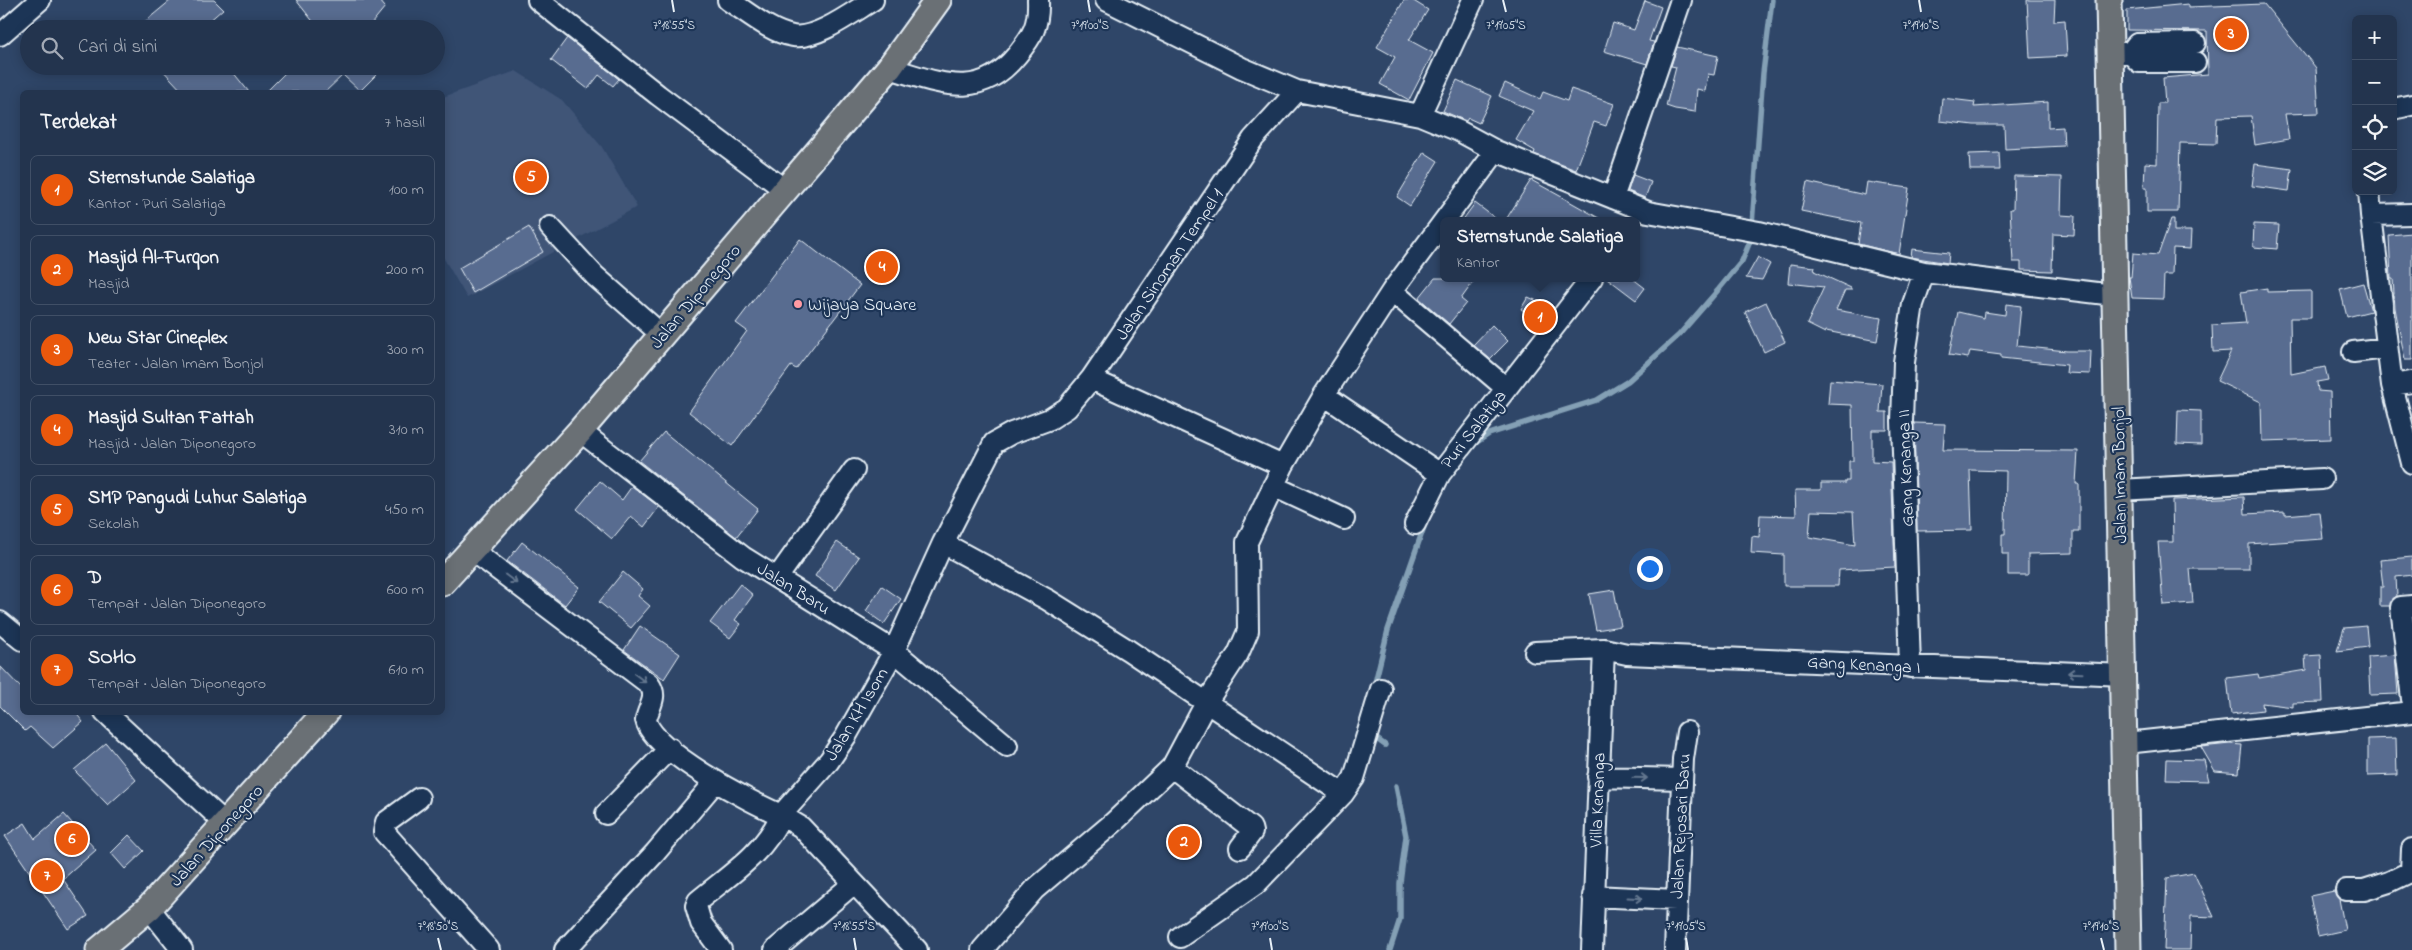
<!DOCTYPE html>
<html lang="id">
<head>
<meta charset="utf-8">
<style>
  :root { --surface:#23344e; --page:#2f3f58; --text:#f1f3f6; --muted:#a3aab6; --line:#404f66; --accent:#ea580c }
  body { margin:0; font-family:"Indie Flower",sans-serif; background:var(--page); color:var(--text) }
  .controls { position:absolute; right:15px; top:15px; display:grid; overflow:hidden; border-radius:8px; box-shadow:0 2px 12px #0003 }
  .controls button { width:45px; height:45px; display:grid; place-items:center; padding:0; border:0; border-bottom:1px solid var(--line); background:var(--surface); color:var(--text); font:25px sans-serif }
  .you { position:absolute; left:1649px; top:568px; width:18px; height:18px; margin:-12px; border:4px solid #fff; border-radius:50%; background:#1a73e8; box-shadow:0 0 0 8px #1a73e833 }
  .badge { display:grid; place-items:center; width:32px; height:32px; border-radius:50%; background:var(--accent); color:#fff; font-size:16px; font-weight:700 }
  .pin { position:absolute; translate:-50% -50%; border:2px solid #fff; box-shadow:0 1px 5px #0006 }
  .popup { position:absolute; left:1440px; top:217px; width:200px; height:65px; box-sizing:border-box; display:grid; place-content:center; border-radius:8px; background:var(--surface); filter:drop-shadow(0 1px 4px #0005); font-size:16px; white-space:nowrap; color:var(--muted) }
  .popup b { font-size:19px; color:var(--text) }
  .popup::after { content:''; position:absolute; left:50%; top:100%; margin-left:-10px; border:10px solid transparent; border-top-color:var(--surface) }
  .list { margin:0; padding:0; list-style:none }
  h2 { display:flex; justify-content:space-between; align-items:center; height:65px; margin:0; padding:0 20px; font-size:21px }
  h2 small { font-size:16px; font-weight:400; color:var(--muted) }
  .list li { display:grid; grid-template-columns:32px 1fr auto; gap:15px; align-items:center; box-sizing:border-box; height:70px; margin:0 10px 10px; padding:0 10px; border:1px solid var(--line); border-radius:8px }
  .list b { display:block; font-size:19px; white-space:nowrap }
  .list p { margin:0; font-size:16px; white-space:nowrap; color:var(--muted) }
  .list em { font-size:16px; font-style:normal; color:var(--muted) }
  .icon { flex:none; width:28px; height:28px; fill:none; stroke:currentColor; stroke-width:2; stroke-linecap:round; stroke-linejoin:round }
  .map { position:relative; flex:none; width:2412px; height:950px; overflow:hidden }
  .search { position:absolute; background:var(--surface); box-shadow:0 2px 12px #0003; left:20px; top:20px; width:425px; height:55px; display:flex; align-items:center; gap:12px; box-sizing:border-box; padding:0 18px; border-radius:28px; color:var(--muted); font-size:19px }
  .panel { position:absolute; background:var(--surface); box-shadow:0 2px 12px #0003; left:20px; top:90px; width:425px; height:625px; border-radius:8px }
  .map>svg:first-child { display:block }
  .built { fill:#3f5477 }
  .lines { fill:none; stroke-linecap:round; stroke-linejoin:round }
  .stream { stroke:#84a0b5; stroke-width:5.5 }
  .building { fill:#596c90; stroke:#e8f1f8; fill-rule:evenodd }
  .minor-casing { stroke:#e8f1f8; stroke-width:24 }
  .major-casing { stroke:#e8f1f8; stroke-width:29 }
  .minor { stroke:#1d3557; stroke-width:20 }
  .major { stroke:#6b6f75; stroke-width:25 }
  .oneway { stroke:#64778f }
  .ticks { fill:none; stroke:#e8f1f8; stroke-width:2 }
  .poi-dot { fill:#ff9aa2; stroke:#1d3557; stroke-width:2 }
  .labels { text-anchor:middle; stroke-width:4.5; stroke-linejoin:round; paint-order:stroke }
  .street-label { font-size:18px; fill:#e8f1f8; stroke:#1d3557 }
  .poi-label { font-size:18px; fill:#e8f1f8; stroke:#1d3557; text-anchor:start }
  .ticks-label { font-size:12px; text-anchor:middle; fill:#e8f1f8; stroke:#1d3557; stroke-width:4.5; stroke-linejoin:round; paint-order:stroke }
</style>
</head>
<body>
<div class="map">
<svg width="2412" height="950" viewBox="0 0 2412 950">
  <rect width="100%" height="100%" fill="#2f4668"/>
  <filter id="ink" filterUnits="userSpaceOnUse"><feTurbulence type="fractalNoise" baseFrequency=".02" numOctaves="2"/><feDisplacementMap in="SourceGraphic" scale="10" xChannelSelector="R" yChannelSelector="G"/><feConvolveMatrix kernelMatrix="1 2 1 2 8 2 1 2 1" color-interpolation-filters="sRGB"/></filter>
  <g filter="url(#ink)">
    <!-- built -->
    <path class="built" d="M516,71L562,100L602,147L637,207L467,298L443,257V97Z"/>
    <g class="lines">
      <!-- stream -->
      <path class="stream" d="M1474,444L1489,434L1597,400L1628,381L1679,335L1719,289L1742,261L1751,239L1763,73L1772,0
        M1374,687L1388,630L1425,524
        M1370,734L1385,745
        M1390,950L1400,919V883L1406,836L1396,786"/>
    </g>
    <!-- building -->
    <path class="building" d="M171,0H214L223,9L200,29H136Z
      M296,0H379L385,7L367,29H319Z
      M1404,0H1412L1428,10L1409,40L1433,53L1409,100L1380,84L1395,57L1377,47Z
      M2027,0H2055L2054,21L2065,20L2067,56L2030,58Z
      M1645,1L1661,7L1649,41L1654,42L1647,64L1604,51L1613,23L1634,30Z
      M2188,4V7L2264,4L2316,68L2319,113L2285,114L2289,139L2255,145L2251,116L2217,117L2216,144L2180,143L2178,212H2147V188H2144L2145,163L2157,164L2158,103H2165L2163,78L2208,74L2207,31L2127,30V10Z
      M567,38L619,79L613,86L599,75L588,89L551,60Z
      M1677,47L1718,56L1714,75L1708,74L1705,91L1697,89L1695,112L1675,109L1666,106L1676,67L1671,66Z
      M159,66H228L249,92H183Z
      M292,66H385L360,91L343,75L325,92H266Z
      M1457,80L1492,96L1479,123L1468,118L1466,121L1443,111Z
      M1505,83L1540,99L1543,92L1567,101L1571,89L1614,104L1606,126L1594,122L1576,170L1534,154L1535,151L1516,140L1533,111L1499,96Z
      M1942,98L1975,102L1974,107L2048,102V128L2063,127L2064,146L2005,149L2004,125H1974L1940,121Z
      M1424,152L1438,161L1410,206L1397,197Z
      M1999,153L2000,170H1970L1969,154Z
      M2255,164L2292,169L2289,191L2252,186Z
      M1633,175L1651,182L1645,198L1628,191Z
      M2014,176L2062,177L2061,215L2075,216L2074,235L2053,234L2052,271L2021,270V262H2013L2010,209H2013Z
      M1531,180L1560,196L1604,221H1505Z
      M1807,182L1865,195L1867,182L1909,188L1899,254L1858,244L1861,223L1801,211Z
      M1475,203L1499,221H1462Z
      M2171,219H2174V231H2191L2190,249L2173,248L2172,275H2164L2163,299L2132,298L2129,277H2131L2133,253L2158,255Z
      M2254,224L2279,225L2277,249L2253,247Z
      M529,227L543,252L473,293L459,268Z
      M2412,233V360H2405L2395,308L2393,279H2391L2389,235Z
      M800,239L860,285L796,369L791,366L732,446L689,412L747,331L736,323Z
      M1912,249L1949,253L1948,263L1911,257Z
      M1758,257L1770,264L1762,280L1746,278Z
      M1790,264L1815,267L1814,271L1851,288V290H1845L1836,310L1881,318L1877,341L1826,331L1825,333L1807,324L1824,287L1788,283Z
      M1435,278H1476L1461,299L1466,303L1449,324L1419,298Z
      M1607,278H1632L1645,288L1636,300Z
      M2363,283L2371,311L2347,317L2340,289Z
      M2267,288V292L2311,291V318H2290L2291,374L2325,367L2328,380L2317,382L2318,391L2330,392L2331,439L2262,441L2261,402L2217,381L2231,351L2213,352L2212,325L2246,323L2241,292Z
      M1528,297L1554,308L1541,324L1521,309Z
      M1766,302L1785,342L1764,352L1745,312Z
      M2006,304L2021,306L2017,346L2067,351H2091L2090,374L2066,373L2067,365L2001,358V355L1970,351L1968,358L1949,355L1958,312L1984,318L1985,312L2005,315Z
      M1492,325L1508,341L1490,359L1473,345Z
      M1830,380L1882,384L1880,412H1887V430H1872V461L1891,462L1895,567L1839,570L1838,586H1784V555L1751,553L1752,536L1759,537L1760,515L1796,516L1795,490H1821V483H1845V481H1849V461H1853L1852,405L1828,404ZM1811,511L1853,512L1855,545L1809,537Z
      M2178,410L2201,411V445L2177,444Z
      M1914,423L1945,424L1943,450L2078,451L2076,484H2079V531H2073V553L2028,554V575H2008V554H2002V534H2005L2006,471L1970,470L1972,530L1917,531Z
      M664,432L758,509L736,537L639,461Z
      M600,481L622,500L632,486L659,507L644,527L631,516L612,539L577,509Z
      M2244,497L2245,514L2285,512V515L2320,512L2323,539L2249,544V569H2190L2193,603L2163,605L2158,542H2173L2172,500Z
      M522,542L579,587L565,605L507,561Z
      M837,542L859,557L836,590L815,576Z
      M2412,557V575L2396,577L2397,596L2390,606H2380V587H2383L2380,560Z
      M623,572L643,589L638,596L650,606L631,628L599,602Z
      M740,584L753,595L735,620L741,624L730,638L710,623Z
      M882,586L901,599L884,624L866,611Z
      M1614,590L1621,626L1596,630L1589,594Z
      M640,626L680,654L664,679L624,650Z
      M2366,626L2368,647L2337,651L2344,628Z
      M2321,655L2323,702L2293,703V707L2262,703L2263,710L2231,714L2227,678L2258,674L2259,678L2306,670L2305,656Z
      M2395,655L2398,694L2370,695L2368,657Z
      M0,666L22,689V712H75L83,722L53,748L30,727L25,731L0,706Z
      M2396,738L2397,775L2368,776V739Z
      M106,743L136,780L108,805L74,770Z
      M2230,744L2242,745L2239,773L2215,771L2201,747Z
      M2167,759L2204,760L2209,781L2166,780Z
      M64,814L96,850L63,879L88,916L68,929L5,836L25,823L35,839Z
      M129,835L144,851L125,869L111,853Z
      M2194,873L2214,917L2191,916L2190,950H2164L2167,878Z
      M2334,891L2339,899L2345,930L2318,936L2310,896Z"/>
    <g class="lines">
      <defs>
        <path id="minor" d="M538,0L658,95L785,190
          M728,0C747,12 770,32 793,36C816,40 853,12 873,0
          M1106,0L1242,68L1297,91L1420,115L1459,131L1496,151L1648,212L1759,232L1924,272L2114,295
          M0,35L40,0
          M2111,53H2130L2139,62H2195
          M2130,53L2137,44L2195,43
          M889,68C938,82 978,103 1017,55C1033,35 1039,26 1038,0
          M2393,109L2412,105
          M1420,115L1473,0
          M2369,191L2371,215L2412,214
          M1613,198L1681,0
          M2371,215L2392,385
          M550,227L595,276L662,335
          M1392,291L1506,388
          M2353,352L2387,348
          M2412,382L2392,385L2412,463
          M1324,395L1440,474L1592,278
          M580,431L743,557L894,651L1007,746
          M1283,466L1324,395L1392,291L1496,151
          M1273,486L1344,519
          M2119,490L2322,479
          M1415,524L1440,474
          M943,543L1048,600L1128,650L1343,794
          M472,550L649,684C659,697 648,707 646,720C652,751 750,802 781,815L829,761L846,736L894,651L943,543L994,443L1012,433L1050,419L1067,408L1091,379L1253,139L1297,91
          M777,578L854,470
          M2412,606L2401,607L2412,699
          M0,622L22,640
          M1535,652L1604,649L1627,654L2124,675
          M1910,667L1902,421L1904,362L1913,304L1924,272
          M105,712L226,824
          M2126,743L2412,712
          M1172,767L1251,828L1252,832L1240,848
          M1598,777L1682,779
          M419,798L386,822L384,832L489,950
          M606,814L670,748
          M2411,871L2412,849
          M2346,890H2364L2389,882L2412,871
          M1593,896L1676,900
          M149,908L182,950
          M1180,937L1256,884L1343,794L1354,778L1381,689
          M565,950L655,853L715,782
          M721,950L701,923L696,906L698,901C728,876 765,853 781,815L801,827L917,950
          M775,950L853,884
          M982,950L1035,889L1113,823L1172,767L1206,703L1238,654L1248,631L1247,542L1283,466L1091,379
          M1592,950L1604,649
          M1675,950L1683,759L1687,732"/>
        <path id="major" d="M2109,0L2128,950
          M442,583L580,431L889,68L938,0
          M99,950L149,908L326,712"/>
      </defs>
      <!-- minor casing -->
      <use href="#minor" class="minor-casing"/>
      <!-- major casing -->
      <use href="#major" class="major-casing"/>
      <!-- minor -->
      <use href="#minor" class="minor"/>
      <!-- major -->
      <use href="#major" class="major"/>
    </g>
    <!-- one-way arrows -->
    <defs><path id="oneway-shaft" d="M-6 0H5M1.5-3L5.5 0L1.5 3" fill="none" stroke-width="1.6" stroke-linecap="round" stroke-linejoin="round" transform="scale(1.25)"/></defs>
    <g class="oneway">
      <use href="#oneway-shaft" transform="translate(511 579) rotate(37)"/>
      <use href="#oneway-shaft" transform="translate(2075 673) rotate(-178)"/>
      <use href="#oneway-shaft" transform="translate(640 678) rotate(37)"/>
      <use href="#oneway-shaft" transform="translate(1640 778) rotate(1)"/>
      <use href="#oneway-shaft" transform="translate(1635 898) rotate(3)"/>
    </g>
  </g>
  <!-- ticks -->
  <path class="ticks" d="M672,0L674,12M1088,0L1090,12M1503,0L1506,12M1919,0L1921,12M438,938L441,950M854,938L856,950M1270,938L1272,950M1686,938L1688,950M2101,938L2104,950"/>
  <!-- markers -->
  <circle class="poi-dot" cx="798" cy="304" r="5"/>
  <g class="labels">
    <!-- street labels -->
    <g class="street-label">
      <text transform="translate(1169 264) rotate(-56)" y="6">Jalan Sinoman Tempel 1</text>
      <text transform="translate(695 296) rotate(-50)" y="6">Jalan Diponegoro</text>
      <text transform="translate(1473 429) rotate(-52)" y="6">Puri Salatiga</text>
      <text transform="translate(1905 468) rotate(-92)" y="6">Gang Kenanga II</text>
      <text transform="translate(2119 475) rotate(-91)" y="6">Jalan Imam Bonjol</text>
      <text transform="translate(794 588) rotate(32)" y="6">Jalan Baru</text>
      <text transform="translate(1864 664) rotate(3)" y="6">Gang Kenanga I</text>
      <text transform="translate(856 714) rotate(-59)" y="6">Jalan KH Isom</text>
      <text transform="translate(1597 800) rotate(-88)" y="6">Villa Kenanga</text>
      <text transform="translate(1680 826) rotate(-87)" y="6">Jalan Rejosari Baru</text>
      <text transform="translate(216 835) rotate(-48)" y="6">Jalan Diponegoro</text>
    </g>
    <!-- poi labels -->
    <g class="poi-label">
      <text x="808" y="310">Wijaya Square</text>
    </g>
  </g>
  <g class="ticks-label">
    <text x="674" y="29">7°18'55"S</text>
    <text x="1090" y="29">7°19'00"S</text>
    <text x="1506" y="29">7°19'05"S</text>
    <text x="1921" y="29">7°19'10"S</text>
    <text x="438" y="930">7°18'50"S</text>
    <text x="854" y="930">7°18'55"S</text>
    <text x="1270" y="930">7°19'00"S</text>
    <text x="1686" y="930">7°19'05"S</text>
    <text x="2101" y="930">7°19'10"S</text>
  </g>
</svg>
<div class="controls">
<button>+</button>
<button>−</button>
<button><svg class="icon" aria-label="locate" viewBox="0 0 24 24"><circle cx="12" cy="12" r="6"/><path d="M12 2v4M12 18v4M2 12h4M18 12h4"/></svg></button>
<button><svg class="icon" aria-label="layers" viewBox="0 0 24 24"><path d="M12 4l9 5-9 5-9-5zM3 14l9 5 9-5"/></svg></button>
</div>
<div class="you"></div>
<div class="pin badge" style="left:1540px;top:317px">1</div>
<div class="popup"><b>Sternstunde Salatiga</b>Kantor</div>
<div class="pin badge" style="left:1184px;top:842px">2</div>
<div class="pin badge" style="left:2231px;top:34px">3</div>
<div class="pin badge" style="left:882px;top:267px">4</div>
<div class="pin badge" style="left:531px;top:177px">5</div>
<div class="pin badge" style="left:72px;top:839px">6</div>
<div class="pin badge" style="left:47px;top:876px">7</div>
<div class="search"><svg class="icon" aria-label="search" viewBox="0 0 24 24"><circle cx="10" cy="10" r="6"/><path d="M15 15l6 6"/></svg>Cari di sini</div>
<section class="panel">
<h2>Terdekat<small>7 hasil</small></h2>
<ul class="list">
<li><span class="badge">1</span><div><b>Sternstunde Salatiga</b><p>Kantor · Puri Salatiga</p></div><em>100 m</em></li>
<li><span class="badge">2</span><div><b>Masjid Al-Furqon</b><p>Masjid</p></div><em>200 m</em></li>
<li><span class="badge">3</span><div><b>New Star Cineplex</b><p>Teater · Jalan Imam Bonjol</p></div><em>300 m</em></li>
<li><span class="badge">4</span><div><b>Masjid Sultan Fattah</b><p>Masjid · Jalan Diponegoro</p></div><em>310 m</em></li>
<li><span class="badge">5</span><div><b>SMP Pangudi Luhur Salatiga</b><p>Sekolah</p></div><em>450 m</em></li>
<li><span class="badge">6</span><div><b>D</b><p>Tempat · Jalan Diponegoro</p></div><em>600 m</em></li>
<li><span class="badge">7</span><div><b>SOHO</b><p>Tempat · Jalan Diponegoro</p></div><em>610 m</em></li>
</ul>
</section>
</div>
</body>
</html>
